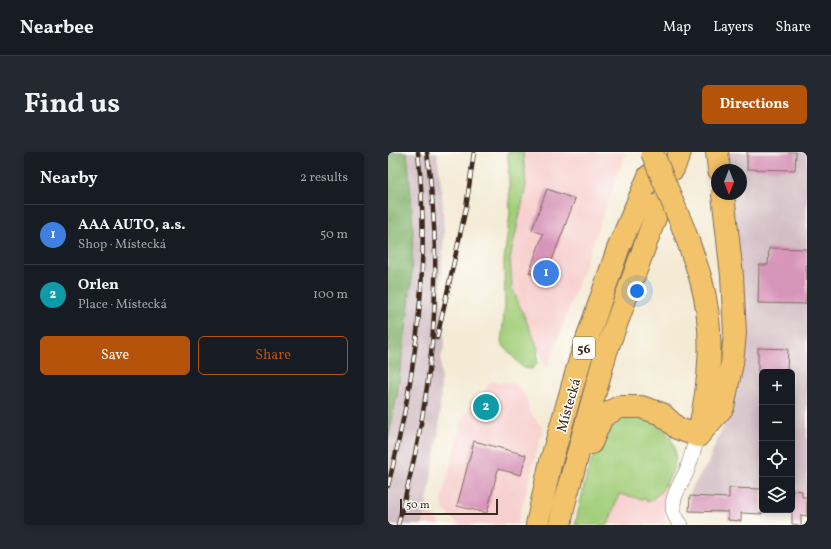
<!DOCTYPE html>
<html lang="en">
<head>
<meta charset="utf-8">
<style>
  :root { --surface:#171b24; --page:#242831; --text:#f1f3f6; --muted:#9ea1a6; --line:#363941; --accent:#b45309 }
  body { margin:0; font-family:Vollkorn,serif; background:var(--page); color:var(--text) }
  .controls { position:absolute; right:12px; bottom:12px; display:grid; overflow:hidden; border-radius:6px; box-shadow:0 2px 10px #0003 }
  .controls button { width:36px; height:36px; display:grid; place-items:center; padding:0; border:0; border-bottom:1px solid var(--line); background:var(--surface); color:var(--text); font:20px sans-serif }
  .compass { position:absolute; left:323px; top:12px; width:36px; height:36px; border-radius:50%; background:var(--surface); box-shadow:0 2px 10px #0003; rotate:180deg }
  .scale { position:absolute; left:12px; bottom:10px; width:98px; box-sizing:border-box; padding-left:4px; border:2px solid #3b2a1e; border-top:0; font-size:11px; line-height:14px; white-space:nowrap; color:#3b2a1e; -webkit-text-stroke:3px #fdfcf7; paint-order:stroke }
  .you { position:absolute; left:249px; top:139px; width:14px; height:14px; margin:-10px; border:3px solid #fff; border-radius:50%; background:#1a73e8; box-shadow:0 0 0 6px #1a73e833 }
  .badge { display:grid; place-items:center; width:26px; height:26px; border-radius:50%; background:var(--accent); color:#fff; font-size:13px; font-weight:700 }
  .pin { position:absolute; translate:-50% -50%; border:2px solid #fff; box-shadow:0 1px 4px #0006 }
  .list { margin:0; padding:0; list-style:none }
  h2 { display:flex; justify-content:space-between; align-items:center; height:52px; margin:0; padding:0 16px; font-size:17px }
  h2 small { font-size:13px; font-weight:400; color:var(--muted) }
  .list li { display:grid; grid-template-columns:26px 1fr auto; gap:12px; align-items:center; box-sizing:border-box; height:60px; padding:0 16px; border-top:1px solid var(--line) }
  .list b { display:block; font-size:15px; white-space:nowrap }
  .list p { margin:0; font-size:13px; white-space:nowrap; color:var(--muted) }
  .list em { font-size:13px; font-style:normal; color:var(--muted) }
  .actions { display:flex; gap:8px; padding:12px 16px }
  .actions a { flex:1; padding:9px 0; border:1px solid var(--accent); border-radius:6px; text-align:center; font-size:14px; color:var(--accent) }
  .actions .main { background:var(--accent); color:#fff }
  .icon { flex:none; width:22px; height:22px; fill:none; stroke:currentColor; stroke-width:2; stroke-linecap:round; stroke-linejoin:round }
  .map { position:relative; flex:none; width:419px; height:373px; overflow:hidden; border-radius:6px }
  header { display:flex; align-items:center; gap:24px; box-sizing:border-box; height:56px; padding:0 20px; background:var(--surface); border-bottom:1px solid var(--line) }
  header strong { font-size:19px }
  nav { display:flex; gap:22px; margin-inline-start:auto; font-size:14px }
  .intro { display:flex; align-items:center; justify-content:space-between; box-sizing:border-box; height:96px; padding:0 24px }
  h1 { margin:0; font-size:28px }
  .button { padding:10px 18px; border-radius:6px; background:var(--accent); color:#fff; font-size:14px; font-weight:700 }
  main { display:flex; gap:24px; padding:0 24px }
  aside { flex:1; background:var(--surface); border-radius:6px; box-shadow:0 2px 10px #0003 }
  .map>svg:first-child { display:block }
  .built { fill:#f7d0cf }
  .industrial { fill:#d2bec5; fill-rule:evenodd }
  .green { fill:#a3cf7c; stroke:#6f7c4d }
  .forest { fill:#82b26c; stroke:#5e6e45 }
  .building { fill:#d895ba }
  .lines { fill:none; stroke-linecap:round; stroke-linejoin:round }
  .street-casing { stroke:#7c6e5e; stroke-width:16 }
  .highway-casing { stroke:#7c6e5e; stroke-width:24 }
  .street { stroke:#fff; stroke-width:15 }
  .highway { stroke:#f2c36a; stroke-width:22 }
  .rail-casing { stroke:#3b2a1e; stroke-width:4.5 }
  .rail { stroke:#fdfcf7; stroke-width:3; stroke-dasharray:9; stroke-linecap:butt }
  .highway-bridge-casing { stroke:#7c6e5e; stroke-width:24; stroke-linecap:butt }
  .highway-bridge { stroke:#f2c36a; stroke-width:22 }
  .labels { text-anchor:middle; stroke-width:3; stroke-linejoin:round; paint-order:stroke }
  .shield { fill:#fdfcf7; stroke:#75695f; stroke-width:1 }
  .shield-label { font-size:13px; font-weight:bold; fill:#3b2a1e }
  .street-label { font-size:14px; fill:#3b2a1e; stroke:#fdfcf7 }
</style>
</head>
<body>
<header>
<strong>Nearbee</strong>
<nav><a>Map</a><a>Layers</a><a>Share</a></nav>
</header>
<div class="intro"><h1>Find us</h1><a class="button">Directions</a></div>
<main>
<aside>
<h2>Nearby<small>2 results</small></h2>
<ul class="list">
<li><span class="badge" style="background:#3f7fe0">1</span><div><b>AAA AUTO, a.s.</b><p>Shop · Místecká</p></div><em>50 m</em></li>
<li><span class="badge" style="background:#0f9aa8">2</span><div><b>Orlen</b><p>Place · Místecká</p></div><em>100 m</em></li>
</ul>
<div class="actions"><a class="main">Save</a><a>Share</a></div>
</aside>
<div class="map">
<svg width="419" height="373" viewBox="0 0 419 373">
  <rect width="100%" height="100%" fill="#fdfcf7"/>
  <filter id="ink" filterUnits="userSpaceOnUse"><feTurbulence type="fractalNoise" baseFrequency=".025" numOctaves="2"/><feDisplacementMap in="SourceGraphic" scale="8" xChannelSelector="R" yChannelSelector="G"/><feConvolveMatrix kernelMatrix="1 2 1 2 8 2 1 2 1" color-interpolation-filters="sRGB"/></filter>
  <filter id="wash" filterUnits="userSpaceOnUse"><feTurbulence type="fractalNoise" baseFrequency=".012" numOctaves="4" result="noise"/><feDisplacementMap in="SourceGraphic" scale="16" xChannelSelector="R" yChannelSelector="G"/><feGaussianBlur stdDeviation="0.9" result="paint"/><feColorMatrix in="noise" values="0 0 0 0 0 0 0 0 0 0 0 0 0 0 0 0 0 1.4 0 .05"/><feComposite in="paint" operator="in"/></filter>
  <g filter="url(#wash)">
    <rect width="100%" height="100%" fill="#f4ebd5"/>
    <!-- built -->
    <path class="built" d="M135,0H238L159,217L124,135L122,107L138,34Z
      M103,229L128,232L139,246L141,259L155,277L129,373H71L57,359L54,353V345L75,266L82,255L95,241Z
      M279,330L276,348L277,362V373H220L231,342L254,347L258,346V349L267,346L273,339Z
      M39,348L44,362L53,373H35Z"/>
    <!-- industrial -->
    <path class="industrial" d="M19,0H49L54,41L56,81L53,135L57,192L53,206V234L51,279L35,373H0V288L9,243L18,177L25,81L23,44Z
      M338,0H419V365L300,359L303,337L319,313L341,259V42H353V18H339ZM374,220H404V358H374Z"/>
    <!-- green -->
    <path class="green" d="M120,0H135L138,34L122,107L124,136L150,196L149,211L144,217L135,216L113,191L117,153L116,108L122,61Z
      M244,265C250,265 258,265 263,267C265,268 268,271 270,273C290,288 292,307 280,328C275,337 269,346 259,350L258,347H254L231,342L220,373H187C194,346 203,286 227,271C232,267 238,266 244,265Z"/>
    <!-- forest -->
    <path class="forest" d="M0,0H19L23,44L25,81L23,133L18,177L9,243L0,288Z"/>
    <g id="blocks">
      <!-- building -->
      <path class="building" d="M359,0H408L407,18L359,17Z
        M159,37L187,47L157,127L141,121L155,82L144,78Z
        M381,96L419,97L418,152L370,151L371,113H380Z
        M370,196L400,197L399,220H370Z
        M99,243L101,247L107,243L113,252L93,265L87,256L91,254L88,250Z
        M86,289L138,303L133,323L110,317L99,361L69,354Z
        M341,336L374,337V362L353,361V369L340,368V360L301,359L302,344L341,346Z
        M404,338L414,339V345H419V364L413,363V373L404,372Z"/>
    </g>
  </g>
  <g filter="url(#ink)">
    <use href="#blocks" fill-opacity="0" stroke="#7c6e5e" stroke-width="1"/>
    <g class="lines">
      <defs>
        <path id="street" d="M293,373C276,352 290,339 299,318C303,307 306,295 310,284"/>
        <path id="highway" d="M329,0L331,18
          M285,17L292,0
          M296,78C302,95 308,111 313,128C327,179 322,230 311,280
          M310,284L335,255L344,211L347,181L344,124L335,42
          M203,291L214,265L231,255H253L274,262L289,276L310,284
          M149,373L162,313L192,208L230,97L261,24
          M172,373L176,352L218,200L272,52"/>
      </defs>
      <!-- street casing -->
      <use href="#street" class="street-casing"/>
      <!-- highway casing -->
      <use href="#highway" class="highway-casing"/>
      <!-- street -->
      <use href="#street" class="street"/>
      <!-- highway -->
      <use href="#highway" class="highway"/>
      <defs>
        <path id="rail" d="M49,186L78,56L86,0
          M0,334C28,222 43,116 30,0
          M10,373C19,338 28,302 34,266C50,179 51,88 39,0"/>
      </defs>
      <!-- rail casing -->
      <use href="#rail" class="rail-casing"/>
      <!-- rail -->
      <use href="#rail" class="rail"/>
      <defs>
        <path id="highway-bridge" d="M264,0L296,78"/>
      </defs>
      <!-- highway-bridge casing -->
      <use href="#highway-bridge" class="highway-bridge-casing"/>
      <!-- highway-bridge -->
      <use href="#highway-bridge" class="highway-bridge"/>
    </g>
  </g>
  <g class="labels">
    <!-- shield labels -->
    <rect class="shield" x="185" y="185" width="22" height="22" rx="3"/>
    <g class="shield-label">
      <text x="196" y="201">56</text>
    </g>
    <!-- street labels -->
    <g class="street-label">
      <text transform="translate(180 253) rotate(-74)" y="5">Místecká</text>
    </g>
  </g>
</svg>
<div class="controls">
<button>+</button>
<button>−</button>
<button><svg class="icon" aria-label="locate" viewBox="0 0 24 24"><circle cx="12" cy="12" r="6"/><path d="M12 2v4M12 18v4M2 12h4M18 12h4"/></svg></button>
<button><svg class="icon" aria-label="layers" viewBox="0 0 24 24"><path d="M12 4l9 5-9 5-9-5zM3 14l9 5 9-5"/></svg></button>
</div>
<svg class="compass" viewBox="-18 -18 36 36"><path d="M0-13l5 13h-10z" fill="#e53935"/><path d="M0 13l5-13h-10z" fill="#9ea1a6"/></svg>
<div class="scale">50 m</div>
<div class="you"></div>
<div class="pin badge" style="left:158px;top:121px;background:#3f7fe0">1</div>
<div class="pin badge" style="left:98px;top:255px;background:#0f9aa8">2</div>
</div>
</main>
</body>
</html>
